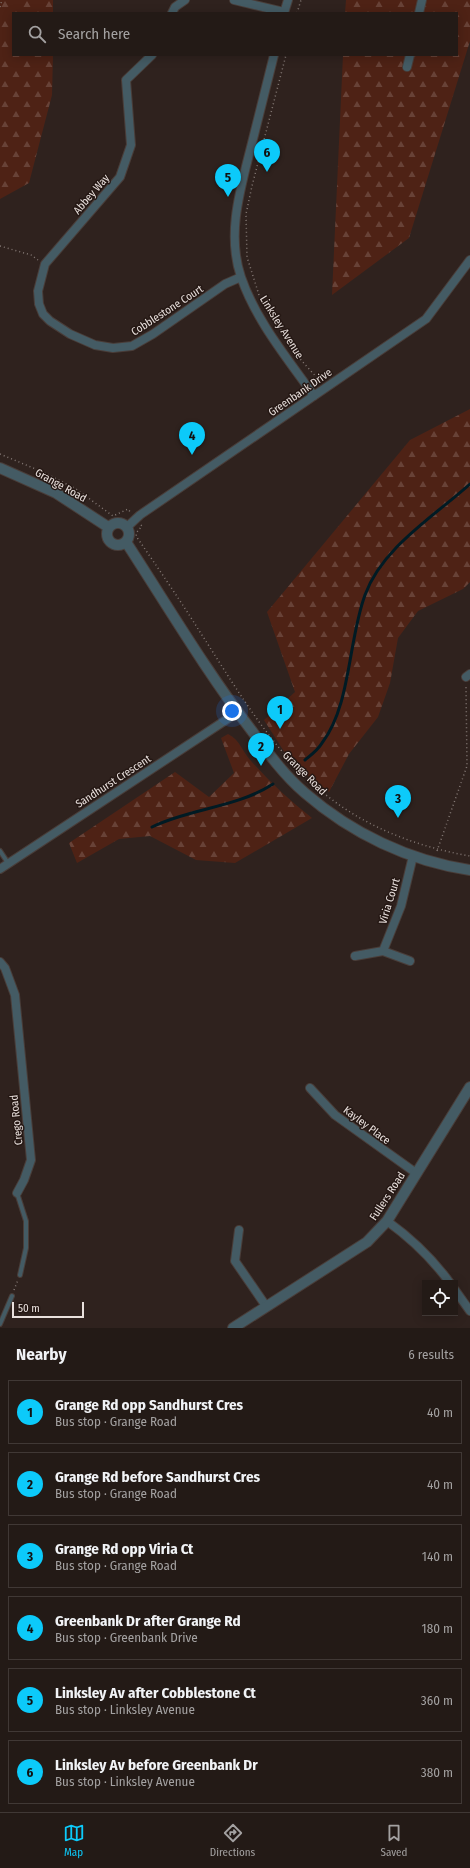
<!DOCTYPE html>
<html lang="en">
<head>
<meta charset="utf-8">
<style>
  :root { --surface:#231a16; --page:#2b231f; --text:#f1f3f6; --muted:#a3a1a1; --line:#403835; --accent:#0ccafa }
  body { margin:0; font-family:"Fira Sans Condensed",sans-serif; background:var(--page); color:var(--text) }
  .controls { position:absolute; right:12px; bottom:12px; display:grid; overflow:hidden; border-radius:0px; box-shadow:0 2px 10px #0003 }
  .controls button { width:36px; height:36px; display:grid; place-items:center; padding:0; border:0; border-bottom:1px solid var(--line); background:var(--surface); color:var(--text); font:20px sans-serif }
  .scale { position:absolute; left:12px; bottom:10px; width:72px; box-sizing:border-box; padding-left:4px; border:2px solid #e9e0dd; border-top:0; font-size:11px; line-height:14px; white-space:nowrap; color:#e9e0dd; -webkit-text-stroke:3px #251814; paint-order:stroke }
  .you { position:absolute; left:232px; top:711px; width:14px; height:14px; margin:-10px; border:3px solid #fff; border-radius:50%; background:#1a73e8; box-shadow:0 0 0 6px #1a73e833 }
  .badge { display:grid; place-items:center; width:26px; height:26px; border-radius:50%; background:var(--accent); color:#111; font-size:13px; font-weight:700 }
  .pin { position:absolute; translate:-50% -33px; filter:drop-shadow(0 1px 2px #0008) }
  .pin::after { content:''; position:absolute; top:21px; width:14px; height:12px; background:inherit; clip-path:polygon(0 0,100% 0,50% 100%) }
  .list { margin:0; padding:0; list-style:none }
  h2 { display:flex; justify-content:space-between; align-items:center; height:52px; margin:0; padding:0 16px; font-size:17px }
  h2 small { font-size:13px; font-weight:400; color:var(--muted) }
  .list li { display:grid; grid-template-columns:26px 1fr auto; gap:12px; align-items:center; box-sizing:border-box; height:64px; margin:0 8px 8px; padding:0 8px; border:1px solid var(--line); border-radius:0px }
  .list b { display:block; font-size:15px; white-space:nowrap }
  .list p { margin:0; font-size:13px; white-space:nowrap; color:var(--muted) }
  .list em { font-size:13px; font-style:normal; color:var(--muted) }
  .icon { flex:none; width:22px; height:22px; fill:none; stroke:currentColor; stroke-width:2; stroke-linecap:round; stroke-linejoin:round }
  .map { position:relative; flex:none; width:470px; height:1328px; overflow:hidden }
  .search { position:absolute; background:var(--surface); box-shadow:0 2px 10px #0003; left:12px; right:12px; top:12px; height:44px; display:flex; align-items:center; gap:10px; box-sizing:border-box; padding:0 14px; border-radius:0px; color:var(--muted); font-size:15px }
  .sheet { height:484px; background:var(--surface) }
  nav { display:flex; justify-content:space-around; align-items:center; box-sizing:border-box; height:56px; border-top:1px solid var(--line); background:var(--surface); font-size:11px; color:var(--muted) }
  nav a { display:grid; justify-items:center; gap:2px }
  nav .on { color:var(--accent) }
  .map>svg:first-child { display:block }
  .forest { fill:url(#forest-firs) }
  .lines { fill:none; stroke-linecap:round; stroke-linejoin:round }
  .stream { stroke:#001b24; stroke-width:3 }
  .service-casing { stroke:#493d39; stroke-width:6 }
  .minor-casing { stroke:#493d39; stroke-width:10 }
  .tertiary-casing { stroke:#493d39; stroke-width:12 }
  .path { stroke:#837874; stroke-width:1.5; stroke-dasharray:1 3; stroke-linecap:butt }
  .service { stroke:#445b64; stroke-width:4 }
  .minor { stroke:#445b64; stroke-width:8 }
  .tertiary { stroke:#445b64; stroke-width:10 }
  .labels { text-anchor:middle; stroke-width:3; stroke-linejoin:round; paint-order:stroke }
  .street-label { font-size:11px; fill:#e9e0dd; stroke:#251814 }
</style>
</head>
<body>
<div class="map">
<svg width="470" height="1328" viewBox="0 0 470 1328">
  <defs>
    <pattern id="forest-firs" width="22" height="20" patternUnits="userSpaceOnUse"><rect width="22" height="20" fill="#4e2215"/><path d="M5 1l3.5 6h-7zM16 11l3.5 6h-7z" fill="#684237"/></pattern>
  </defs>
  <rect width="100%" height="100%" fill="#2f221e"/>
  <!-- forest -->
  <path class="forest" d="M0,0H53V13H13V55H53L52,95L29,183L0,199Z
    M346,0H470V41L409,238L332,295L343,55H457V13H345Z
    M470,409V582L463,589L418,611L398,638L390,683L378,717L349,754L329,792L307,775L285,753L264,720L295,692L267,612L410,440Z
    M228,734C240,740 242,751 251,761C270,782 290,801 312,818L235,863L196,860L150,836L119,839L77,863L69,843L175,772L209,797L234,773L221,738Z"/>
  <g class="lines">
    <!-- stream -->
    <path class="stream" d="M305,760C311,755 318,750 322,743C351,705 348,641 365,595C382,548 433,517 470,484
      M152,827C191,808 236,808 273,784"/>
    <defs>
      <path id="service" d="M0,851L8,863
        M17,1193L26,1221V1248L20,1275
        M0,1324L12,1296"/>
      <path id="minor" d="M234,0L284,12
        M172,13L175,7L185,0
        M284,13L288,0
        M419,13L422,0
        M152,55L126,80L131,145L120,177L45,264L38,291L39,304L43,314L50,321L70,334L95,345L113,348L132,346L153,334L225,284L241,277
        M274,55C267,84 259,114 252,143C241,187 226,233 241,277C256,321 288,359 314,396
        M407,67L410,55
        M127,527L140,515L426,319L470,260
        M466,677L470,674
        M0,869L238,712
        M355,956L383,951
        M410,961L383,951L401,906L413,856
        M0,962L5,968L15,995L31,1160L24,1180L17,1193
        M310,1088L335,1115L416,1173
        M387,1221C412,1239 432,1258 450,1283
        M239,1230L235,1261L266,1306
        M455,1290L470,1311"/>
      <path id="tertiary" d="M0,468L56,493L108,527
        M107 534a11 11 0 1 1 22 0a11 11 0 1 1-22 0Z
        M126,542C167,605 206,671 252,731C268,753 284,775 305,793C351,833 409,861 470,870
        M233,1328L367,1242L387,1221L470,1087"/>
    </defs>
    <!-- service casing -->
    <use href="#service" class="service-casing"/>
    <!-- minor casing -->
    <use href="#minor" class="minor-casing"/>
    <!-- tertiary casing -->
    <use href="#tertiary" class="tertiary-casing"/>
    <!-- path -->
    <path class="path" d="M0,7L2,0
      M297,13L301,0
      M0,246L31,255L38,260
      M259,295L247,257L246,214L252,186L286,55
      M261,299L301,360L320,381
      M0,454L45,473L76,489L113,516L128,509L131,513
      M141,525L142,526L137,532L136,536C158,568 180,600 200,632C233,683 266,740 310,781C354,823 412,846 470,856
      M437,851L467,766L466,686
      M14,1290L18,1280"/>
    <!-- service -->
    <use href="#service" class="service"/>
    <!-- minor -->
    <use href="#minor" class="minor"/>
    <!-- tertiary -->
    <use href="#tertiary" class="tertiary"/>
  </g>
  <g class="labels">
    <!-- street labels -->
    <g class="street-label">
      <text transform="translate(91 194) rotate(-49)" y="4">Abbey Way</text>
      <text transform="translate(167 310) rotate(-33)" y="4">Cobblestone Court</text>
      <text transform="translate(282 327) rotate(58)" y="4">Linksley Avenue</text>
      <text transform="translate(300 392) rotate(-35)" y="4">Greenbank Drive</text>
      <text transform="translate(61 485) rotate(29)" y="4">Grange Road</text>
      <text transform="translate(305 773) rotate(45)" y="4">Grange Road</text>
      <text transform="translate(113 781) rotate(-33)" y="4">Sandhurst Crescent</text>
      <text transform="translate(389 901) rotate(-73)" y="4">Viria Court</text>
      <text transform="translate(16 1120) rotate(-96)" y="4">Crego Road</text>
      <text transform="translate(367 1125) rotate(37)" y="4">Kayley Place</text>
      <text transform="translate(387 1196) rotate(-57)" y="4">Fullers Road</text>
    </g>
  </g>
</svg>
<div class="controls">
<button><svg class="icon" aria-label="locate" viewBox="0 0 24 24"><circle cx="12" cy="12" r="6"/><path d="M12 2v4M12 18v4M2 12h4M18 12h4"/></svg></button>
</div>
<div class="scale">50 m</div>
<div class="you"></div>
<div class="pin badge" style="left:280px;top:729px">1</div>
<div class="pin badge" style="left:261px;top:766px">2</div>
<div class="pin badge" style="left:398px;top:818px">3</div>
<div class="pin badge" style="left:192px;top:455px">4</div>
<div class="pin badge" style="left:228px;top:197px">5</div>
<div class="pin badge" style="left:267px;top:172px">6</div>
<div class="search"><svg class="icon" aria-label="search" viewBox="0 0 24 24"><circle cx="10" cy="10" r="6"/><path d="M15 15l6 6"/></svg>Search here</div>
</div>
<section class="sheet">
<h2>Nearby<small>6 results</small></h2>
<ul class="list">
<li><span class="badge">1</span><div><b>Grange Rd opp Sandhurst Cres</b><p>Bus stop · Grange Road</p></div><em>40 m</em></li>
<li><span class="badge">2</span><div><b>Grange Rd before Sandhurst Cres</b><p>Bus stop · Grange Road</p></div><em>40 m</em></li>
<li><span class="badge">3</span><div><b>Grange Rd opp Viria Ct</b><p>Bus stop · Grange Road</p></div><em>140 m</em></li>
<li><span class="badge">4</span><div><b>Greenbank Dr after Grange Rd</b><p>Bus stop · Greenbank Drive</p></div><em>180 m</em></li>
<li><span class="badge">5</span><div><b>Linksley Av after Cobblestone Ct</b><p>Bus stop · Linksley Avenue</p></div><em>360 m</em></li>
<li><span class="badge">6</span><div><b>Linksley Av before Greenbank Dr</b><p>Bus stop · Linksley Avenue</p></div><em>380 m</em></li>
</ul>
</section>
<nav>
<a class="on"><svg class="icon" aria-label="map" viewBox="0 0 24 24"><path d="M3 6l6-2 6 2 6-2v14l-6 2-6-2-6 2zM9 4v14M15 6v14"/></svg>Map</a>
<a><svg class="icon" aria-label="directions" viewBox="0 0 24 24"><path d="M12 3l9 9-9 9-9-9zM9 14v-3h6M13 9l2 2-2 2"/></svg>Directions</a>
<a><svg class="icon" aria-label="saved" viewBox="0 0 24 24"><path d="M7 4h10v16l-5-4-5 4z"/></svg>Saved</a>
</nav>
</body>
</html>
